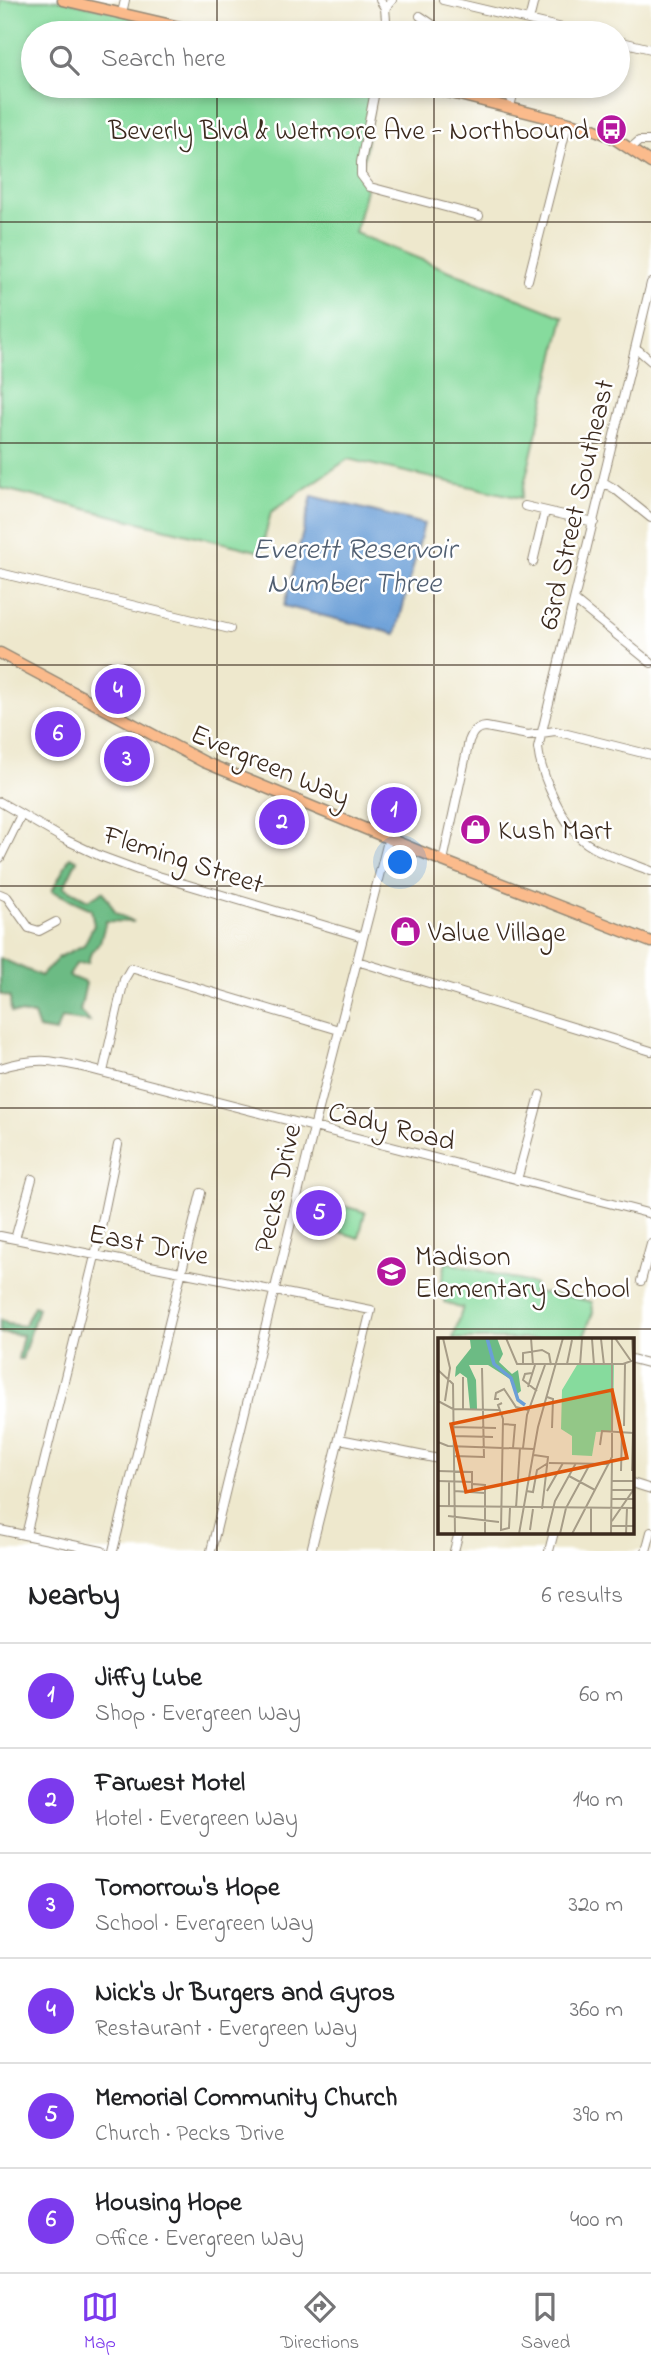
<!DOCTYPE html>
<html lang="en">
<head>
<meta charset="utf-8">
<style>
  :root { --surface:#fff; --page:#f2f2f2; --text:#202124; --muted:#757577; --line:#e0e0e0; --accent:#7c3aed }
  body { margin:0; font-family:"Indie Flower",sans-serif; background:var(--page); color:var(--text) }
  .you { position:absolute; left:401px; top:863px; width:24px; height:24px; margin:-18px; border:5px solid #fff; border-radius:50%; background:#1a73e8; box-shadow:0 0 0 10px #1a73e833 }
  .badge { display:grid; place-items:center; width:46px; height:46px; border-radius:50%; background:var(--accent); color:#fff; font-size:23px; font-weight:700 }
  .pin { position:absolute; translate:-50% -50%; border:4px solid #fff; box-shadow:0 2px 7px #0006 }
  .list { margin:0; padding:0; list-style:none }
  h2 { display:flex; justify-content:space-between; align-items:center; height:91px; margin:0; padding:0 28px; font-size:30px }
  h2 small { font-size:23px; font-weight:400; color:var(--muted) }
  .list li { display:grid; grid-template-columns:46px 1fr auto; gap:21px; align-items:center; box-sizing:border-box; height:105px; padding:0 28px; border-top:2px solid var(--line) }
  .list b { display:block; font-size:26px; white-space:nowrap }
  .list p { margin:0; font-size:23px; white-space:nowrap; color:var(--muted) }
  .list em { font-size:23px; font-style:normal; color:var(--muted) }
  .icon { flex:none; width:38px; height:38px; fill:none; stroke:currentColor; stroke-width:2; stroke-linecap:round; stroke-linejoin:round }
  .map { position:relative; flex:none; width:651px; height:1551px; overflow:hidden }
  .search { position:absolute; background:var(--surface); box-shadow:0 4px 10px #0003; left:21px; right:21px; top:21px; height:77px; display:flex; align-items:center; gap:18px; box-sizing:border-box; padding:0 24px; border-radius:38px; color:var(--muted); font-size:26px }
  .sheet { height:721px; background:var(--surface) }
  nav { display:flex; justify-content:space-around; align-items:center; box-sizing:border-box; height:98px; border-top:2px solid var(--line); background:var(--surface); font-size:19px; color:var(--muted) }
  nav a { display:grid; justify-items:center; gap:4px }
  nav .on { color:var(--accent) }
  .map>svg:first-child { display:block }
  .green { fill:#86db9d; stroke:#60825e; stroke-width:2 }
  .forest { fill:#6cbb84; stroke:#547251; stroke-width:2 }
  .water { fill:#6b9fd7; stroke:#53647a; stroke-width:2 }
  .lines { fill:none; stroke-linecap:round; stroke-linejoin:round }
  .minor-casing { stroke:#948976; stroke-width:10 }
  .major-casing { stroke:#948976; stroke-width:13 }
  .minor { stroke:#fff; stroke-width:8 }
  .major { stroke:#fbbb8c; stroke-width:10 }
  .grid { fill:none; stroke:#3b2a1e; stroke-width:2; stroke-opacity:0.55 }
  .labels { text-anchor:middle; stroke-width:5; stroke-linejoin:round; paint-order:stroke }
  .poi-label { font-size:28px; fill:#3b2a1e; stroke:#fff; text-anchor:start }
  .street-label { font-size:28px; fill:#3b2a1e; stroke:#fff }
  .water-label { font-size:30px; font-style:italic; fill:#515f71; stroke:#fff }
  .inset-river { fill:none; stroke:#6b9fd7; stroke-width:3.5 }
  .inset-road { fill:none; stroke:#a69c87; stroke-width:2 }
  .view { fill:#df570d; fill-opacity:0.15; stroke:#df570d; stroke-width:3.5 }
  .inset-edge { fill:none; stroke:#3b2a1e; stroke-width:3.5 }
</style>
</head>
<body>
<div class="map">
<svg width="651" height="1551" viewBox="0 0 651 1551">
  <rect width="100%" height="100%" fill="#fff"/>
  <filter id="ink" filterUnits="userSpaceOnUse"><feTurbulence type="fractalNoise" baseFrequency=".0143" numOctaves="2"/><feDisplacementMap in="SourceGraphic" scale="14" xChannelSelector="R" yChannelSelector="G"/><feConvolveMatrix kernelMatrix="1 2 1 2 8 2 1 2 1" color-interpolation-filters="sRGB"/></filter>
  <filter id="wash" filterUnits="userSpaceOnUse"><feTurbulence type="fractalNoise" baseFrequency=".00686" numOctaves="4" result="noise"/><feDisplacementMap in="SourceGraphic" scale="28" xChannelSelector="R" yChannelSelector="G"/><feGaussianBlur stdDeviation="1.57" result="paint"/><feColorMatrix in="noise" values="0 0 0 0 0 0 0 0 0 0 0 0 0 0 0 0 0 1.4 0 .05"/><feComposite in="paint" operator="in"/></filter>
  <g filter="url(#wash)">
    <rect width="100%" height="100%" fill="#eee8cd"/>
    <!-- green -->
    <path class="green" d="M0,0H63L206,33H33V86H376L361,175L366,189L355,233L564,317L521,498L348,459L271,512L261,552L0,488Z
      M339,1205L365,1212L359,1238L334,1230Z
      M446,1262L534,1284L533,1292L571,1297L592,1302L593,1312L583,1339H453L463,1307L459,1308L444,1302L445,1298L438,1296Z"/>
    <!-- forest -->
    <path class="forest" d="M70,857L77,860L64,887L88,900L103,891L116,913L134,922L106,921L100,942L90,955L88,963L76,964L69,976L86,983L80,1011L90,1022L61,1018L56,1032L39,1029L34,1015L11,1012L10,997L0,994V958L41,976L59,957L84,945L94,925L91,909L52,891Z
      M34,1306L38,1308L22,1359H18L23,1335L0,1333V1319L8,1324L24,1326Z"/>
    <!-- water -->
    <path class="water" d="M312,496L424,524L396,634L284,606Z"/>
  </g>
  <g filter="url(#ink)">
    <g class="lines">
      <defs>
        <path id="minor" d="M380,0L385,8L387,33
          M443,0L584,33
          M385,8L392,0
          M122,13L125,0
          M420,16L445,33
          M529,20L534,0
          M618,41L651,49
          M376,86L361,162V175L370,187L479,216
          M510,107L515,86
          M631,148L639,141H651
          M528,280L568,122
          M651,283L538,748C541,776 565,832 591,846C609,857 631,863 651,871
          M636,348L651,361
          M603,482L615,489L651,518
          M525,506L594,522
          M533,562L545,511
          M0,573L230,629
          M575,601L651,663
          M0,802L64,839L100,856L138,870L363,937
          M0,858L21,815
          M443,861L469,741C473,731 476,728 486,727L528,735L555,731L651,755
          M0,894L7,897L29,928L39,931L56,922
          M357,961L651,1051
          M0,1068C37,1057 50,1060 86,1068L651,1214
          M103,1072L124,980L131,968L339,1030
          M517,1180L540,1095
          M0,1236L371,1310L311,1551
          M15,1239L32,1179
          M641,1281L651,1244
          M632,1359L651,1364
          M340,1439L439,1459
          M632,1483L651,1489
          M0,1530L102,1551
          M26,1535L95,1256L118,1145
          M113,1551L201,1193
          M211,1551L314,1128L389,837
          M454,1551L459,1532
          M549,1551L554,1532
          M646,1551L651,1532"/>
        <path id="major" d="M63,0L206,33
          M424,86L593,129L612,137L651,163
          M0,653L204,762L443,861L651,942"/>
      </defs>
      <!-- minor casing -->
      <use href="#minor" class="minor-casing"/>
      <!-- major casing -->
      <use href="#major" class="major-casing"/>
      <!-- minor -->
      <use href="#minor" class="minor"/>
      <!-- major -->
      <use href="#major" class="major"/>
    </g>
  </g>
  <!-- grid -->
  <path class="grid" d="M217,0V33M434,0V33M217,86V1551M434,86V1551M0,222H651M0,443H651M0,665H651M0,886H651M0,1108H651M0,1329H651"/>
  <!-- icons -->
  <defs>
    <symbol id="bus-disc" viewBox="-11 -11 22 22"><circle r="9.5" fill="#b5179e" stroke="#fff"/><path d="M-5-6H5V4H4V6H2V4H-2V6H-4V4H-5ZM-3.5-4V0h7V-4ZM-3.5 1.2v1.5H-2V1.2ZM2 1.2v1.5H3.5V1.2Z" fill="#fff"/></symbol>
    <symbol id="shop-disc" viewBox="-11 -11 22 22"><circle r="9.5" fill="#b5179e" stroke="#fff"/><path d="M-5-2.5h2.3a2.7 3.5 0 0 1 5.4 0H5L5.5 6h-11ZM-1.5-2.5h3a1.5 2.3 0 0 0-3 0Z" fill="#fff"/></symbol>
    <symbol id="school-disc" viewBox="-11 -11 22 22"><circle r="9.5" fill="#b5179e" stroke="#fff"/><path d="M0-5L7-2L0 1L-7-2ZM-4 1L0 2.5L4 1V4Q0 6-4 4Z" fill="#fff"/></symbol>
  </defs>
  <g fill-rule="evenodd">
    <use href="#bus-disc" x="594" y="112" width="35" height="35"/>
    <use href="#shop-disc" x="458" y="812" width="35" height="35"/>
    <use href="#shop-disc" x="388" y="914" width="35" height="35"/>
    <use href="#school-disc" x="374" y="1254" width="35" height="35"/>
  </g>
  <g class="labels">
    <!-- poi labels -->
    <g class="poi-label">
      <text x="589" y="139" text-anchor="end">Beverly Blvd &amp; Wetmore Ave - Northbound</text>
      <text x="498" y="839">Kush Mart</text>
      <text x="428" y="941">Value Village</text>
      <text x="415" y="1265">Madison<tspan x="415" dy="32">Elementary School</tspan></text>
    </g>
    <!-- street labels -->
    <g class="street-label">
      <text transform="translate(575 504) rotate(-77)" y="10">63rd Street Southeast</text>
      <text transform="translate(271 764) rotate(23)" y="10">Evergreen Way</text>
      <text transform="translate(184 858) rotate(18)" y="10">Fleming Street</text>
      <text transform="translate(392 1125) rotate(14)" y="10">Cady Road</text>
      <text transform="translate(276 1188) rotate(-77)" y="10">Pecks Drive</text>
      <text transform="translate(149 1243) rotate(11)" y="10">East Drive</text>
    </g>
    <!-- water labels -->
    <g class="water-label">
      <text x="354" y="558">Everett Reservoir<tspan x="354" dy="34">Number Three</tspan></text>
    </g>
  </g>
  <!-- overview -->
  <g transform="translate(438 1338)">
    <rect width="196" height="196" fill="#eee8cd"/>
    <path d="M176,26L175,93L158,94L154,118L134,117V98L123,91L124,52L139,27Z" fill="#86db9d"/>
    <path d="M23,0H59L65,16L61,24L74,36L80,32L83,53L79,56L72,41L50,27H31L38,42L39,71H32L29,40L22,35L17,39L18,29L33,10L32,2Z" fill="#6cbb84"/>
    <path class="inset-river" d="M49,0L56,26L73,40L80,62L87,67"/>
    <path class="inset-road" d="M5,0L12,30L7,63M68,0L79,26H185L196,22M93,0L95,27M125,0H174M177,0L193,23M194,0L195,22M154,1L156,27M163,1L166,27M85,26V15L104,12L111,16L113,27M129,26L134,2M142,27L144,1M0,32L15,46L17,196M94,35L87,36L85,42L99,53M25,39V71M90,49L97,27M109,59L115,61L114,90M61,61H57L58,55L66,51L78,69L90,72M0,63L15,71L61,72M64,65L60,67L65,81L63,192L71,190L72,170M65,86L77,87L75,110M186,88L187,26M15,89L58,90M15,98L55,99M0,104L10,108L96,111M162,107L164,93L196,95M85,110L89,77L107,27M96,117L110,119L104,171M16,118L46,119L44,30M111,125L170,126M0,133L34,134V154M183,133L184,94M194,133L195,94M131,138L157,152M0,143L35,144M11,143V168M174,143H196M35,146L47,147V196M174,152H196M16,153L47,155M88,153L95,154L99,132L110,125M109,153L125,125M173,161H196M0,168L196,170M78,170L82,110M10,178L61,184M174,183L196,151M173,188H196M92,192L95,171M81,196L100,89L125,0M109,196L117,163L138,125M122,196L128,170L152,126M134,196L174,119V0M153,196V170M173,196L174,121M188,196L189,170"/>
    <path class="view" d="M174,52L189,120L28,154L13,86Z"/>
    <rect width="196" height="196" class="inset-edge"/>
  </g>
</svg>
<div class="you"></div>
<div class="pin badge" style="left:394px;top:810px">1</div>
<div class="pin badge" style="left:282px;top:822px">2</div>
<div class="pin badge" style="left:127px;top:759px">3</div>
<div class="pin badge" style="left:118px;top:691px">4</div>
<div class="pin badge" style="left:319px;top:1213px">5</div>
<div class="pin badge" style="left:58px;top:734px">6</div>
<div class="search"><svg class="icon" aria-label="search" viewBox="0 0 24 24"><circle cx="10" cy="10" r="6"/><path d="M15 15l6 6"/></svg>Search here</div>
</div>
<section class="sheet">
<h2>Nearby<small>6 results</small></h2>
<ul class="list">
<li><span class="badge">1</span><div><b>Jiffy Lube</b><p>Shop · Evergreen Way</p></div><em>60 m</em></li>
<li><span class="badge">2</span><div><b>Farwest Motel</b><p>Hotel · Evergreen Way</p></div><em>140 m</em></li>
<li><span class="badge">3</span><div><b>Tomorrow's Hope</b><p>School · Evergreen Way</p></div><em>320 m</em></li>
<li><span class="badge">4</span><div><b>Nick's Jr Burgers and Gyros</b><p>Restaurant · Evergreen Way</p></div><em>360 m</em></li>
<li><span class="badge">5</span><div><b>Memorial Community Church</b><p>Church · Pecks Drive</p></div><em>390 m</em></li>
<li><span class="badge">6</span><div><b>Housing Hope</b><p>Office · Evergreen Way</p></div><em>400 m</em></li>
</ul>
</section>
<nav>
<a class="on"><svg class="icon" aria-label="map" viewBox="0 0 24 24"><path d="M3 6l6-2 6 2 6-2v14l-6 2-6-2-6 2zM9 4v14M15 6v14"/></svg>Map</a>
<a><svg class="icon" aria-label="directions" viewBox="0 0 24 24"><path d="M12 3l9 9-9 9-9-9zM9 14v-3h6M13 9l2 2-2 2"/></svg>Directions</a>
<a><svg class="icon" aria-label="saved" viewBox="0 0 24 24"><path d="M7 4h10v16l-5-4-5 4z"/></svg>Saved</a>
</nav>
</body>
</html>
